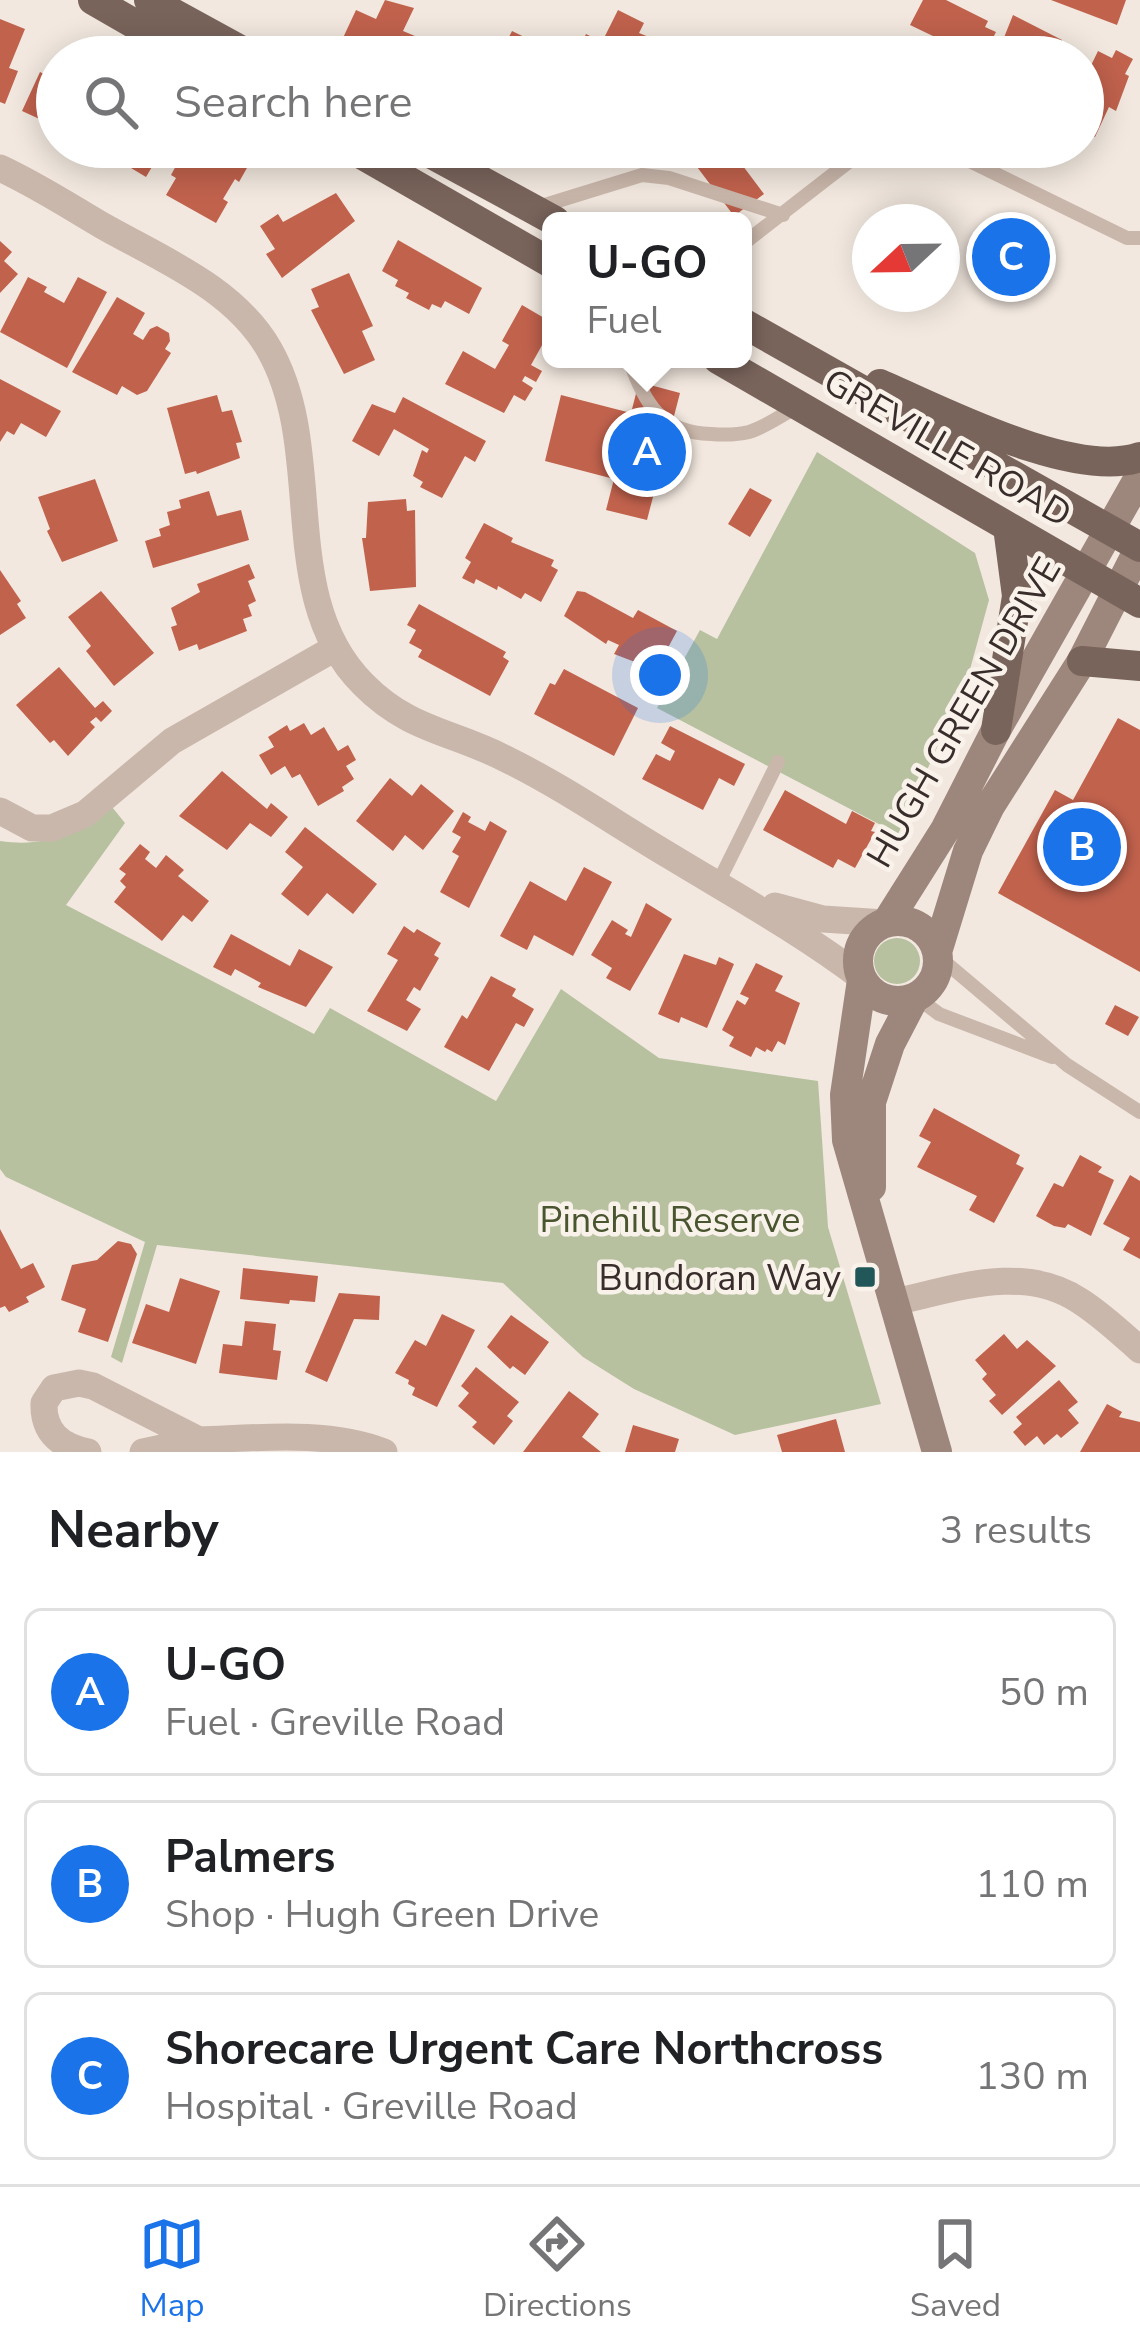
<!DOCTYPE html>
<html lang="en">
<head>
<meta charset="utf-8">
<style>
  :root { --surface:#fff; --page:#f2f2f2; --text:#202124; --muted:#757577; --line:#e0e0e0; --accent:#1a73e8 }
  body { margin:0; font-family:"Nunito Sans",sans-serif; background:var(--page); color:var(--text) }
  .compass { position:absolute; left:852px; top:204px; width:108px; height:108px; border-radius:50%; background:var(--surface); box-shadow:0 6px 30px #0003; rotate:248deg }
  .you { position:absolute; left:660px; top:675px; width:42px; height:42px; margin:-30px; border:9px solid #fff; border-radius:50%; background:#1a73e8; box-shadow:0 0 0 18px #1a73e833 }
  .badge { display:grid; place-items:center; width:78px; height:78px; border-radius:50%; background:var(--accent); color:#fff; font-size:39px; font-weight:700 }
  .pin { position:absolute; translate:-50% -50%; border:6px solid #fff; box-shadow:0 3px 12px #0006 }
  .popup { position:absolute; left:542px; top:212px; width:210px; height:156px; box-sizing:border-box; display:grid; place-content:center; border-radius:18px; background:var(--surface); filter:drop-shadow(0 3px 9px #0005); font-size:39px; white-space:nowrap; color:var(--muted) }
  .popup b { font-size:45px; color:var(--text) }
  .popup::after { content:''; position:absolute; left:50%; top:100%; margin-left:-24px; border:24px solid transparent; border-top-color:var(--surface) }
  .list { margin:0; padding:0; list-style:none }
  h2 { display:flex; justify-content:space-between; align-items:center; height:156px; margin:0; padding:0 48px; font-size:51px }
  h2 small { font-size:39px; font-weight:400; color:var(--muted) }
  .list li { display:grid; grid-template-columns:78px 1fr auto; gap:36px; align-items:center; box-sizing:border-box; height:168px; margin:0 24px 24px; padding:0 24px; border:3px solid var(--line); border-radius:18px }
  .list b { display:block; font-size:45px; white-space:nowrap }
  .list p { margin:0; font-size:39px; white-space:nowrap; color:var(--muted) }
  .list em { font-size:39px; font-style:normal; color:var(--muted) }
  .icon { flex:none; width:66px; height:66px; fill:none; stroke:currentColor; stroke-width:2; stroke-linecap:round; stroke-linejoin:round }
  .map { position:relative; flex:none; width:1140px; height:1452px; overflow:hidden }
  .search { position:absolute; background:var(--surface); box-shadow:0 6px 30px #0003; left:36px; right:36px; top:36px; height:132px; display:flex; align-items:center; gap:30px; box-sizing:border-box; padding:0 42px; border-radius:66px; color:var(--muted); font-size:45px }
  .sheet { height:732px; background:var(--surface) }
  nav { display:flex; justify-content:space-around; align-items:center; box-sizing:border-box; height:168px; border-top:3px solid var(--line); background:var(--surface); font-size:33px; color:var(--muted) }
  nav a { display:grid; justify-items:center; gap:6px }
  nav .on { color:var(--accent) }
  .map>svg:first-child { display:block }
  .green { fill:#b7c19f }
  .building { fill:#c1624d }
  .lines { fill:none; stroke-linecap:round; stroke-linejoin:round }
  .service { stroke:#cab7ab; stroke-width:14 }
  .minor { stroke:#cab7ab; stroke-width:27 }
  .secondary { stroke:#9d867c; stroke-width:30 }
  .primary { stroke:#79645b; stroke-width:30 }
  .poi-dot { fill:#215758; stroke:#f9f2eb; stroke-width:4.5 }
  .labels { text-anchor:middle; stroke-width:9; stroke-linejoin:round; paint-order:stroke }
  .street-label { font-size:36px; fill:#382d2a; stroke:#f9f2eb }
  .park-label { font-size:36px; fill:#49552e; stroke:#f9f2eb }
  .poi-label { font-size:36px; fill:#382d2a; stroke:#f9f2eb; text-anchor:end }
</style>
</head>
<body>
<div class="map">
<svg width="1140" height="1452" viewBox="0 0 1140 1452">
  <rect width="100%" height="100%" fill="#f2e8df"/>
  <!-- green -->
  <path class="green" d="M817,452L975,553L989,600L966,684L898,834L657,708L700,630L717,639Z
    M112,807L125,823L66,905L314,1034L330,1008L496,1101L561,989L659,1058L818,1081L828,1227L881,1404L735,1435L634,1389L583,1357L503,1283L157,1245L122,1363L111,1357L145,1242L6,1177L0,1169V841C48,848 72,832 112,807Z
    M874 961a23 23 0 1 1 46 0a23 23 0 1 1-46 0Z"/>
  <!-- building -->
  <path class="building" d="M385,0L414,8L403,31L415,36L411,46L422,51L419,57H379L342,40L356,10L376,19Z
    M923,0H946L988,21L985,27L996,32L983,57L953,46L950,52L932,43L935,37L910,25Z
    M1051,0H1126L1117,25Z
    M618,10L644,23L639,33L649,37L639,57H567L574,44L580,47L586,34L602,42Z
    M1013,15L1062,40L1059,57L997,55Z
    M0,19L25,29L9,68L18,71L5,104L0,102Z
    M512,31L541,45L536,57H453L459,44L485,57L490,47L501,53Z
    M1116,50L1133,59L1125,74L1129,76L1116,111L1109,107L1095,137L1083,131V82L1098,51L1112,58Z
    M57,63V127L22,111L40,72L50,77Z
    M96,147H174L169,155L162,150L146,177Z
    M209,147H246L256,152L239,182L235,179L223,199L228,202L216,223L166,195L176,178L171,175L184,151L202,160Z
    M682,147H735L731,150L764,194L734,216Z
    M336,193L355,221L282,278L266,254L275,249L260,226L278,214L283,222Z
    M398,240L482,288L469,314L445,301L441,308L432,304L429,310L406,298L409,293L395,286L398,280L382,271Z
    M0,241L12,252L4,261L18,274L0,293Z
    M349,273L373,326L362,331L375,360L344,374L311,310L319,307L311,289Z
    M28,277L47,287L44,292L64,303L78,277L107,292L67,368L0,332Z
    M117,297L145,313L133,334L143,340L150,329L157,326L169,333L170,341L165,349L171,353L147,391L137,395L122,386L117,395L72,372Z
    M522,305L551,322V329L531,365L542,371L536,382L525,376L522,381L533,388L525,401L514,395L504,413L445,384L463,351L495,369L509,345L502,341Z
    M0,379L61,411L46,437L21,423L14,435L7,431L0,442Z
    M639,382L680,393L647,520L606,510L614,479L545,461L561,395L631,413Z
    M217,395L222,412L232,410L242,442L236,443L240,458L197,474L196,471L185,474L167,408Z
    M403,397L486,441L475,462L465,456L442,498L420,487L423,482L413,476L422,450L427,453L429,449L394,429L379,456L352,441L372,404L395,413Z
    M95,479L118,541L62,562L47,531L50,529L38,497Z
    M750,488L772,500L750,537L728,524Z
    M209,491L217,516L241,510L249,540L153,568L145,541L161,536L159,529L170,525L167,512L181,508L179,500Z
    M406,499L407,511L415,510L416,587L370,591L362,538H366L368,502Z
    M484,523L513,538L511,542L554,560L551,566L558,570L541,602L525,593L521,599L498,586L497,590L476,579L474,584L462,578L471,562L465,558Z
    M249,564L255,578L248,581L256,601L248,605L252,616L243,619L247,631L199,650L197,644L179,651L171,627L177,625L171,608L200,592L197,584Z
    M0,570L21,601L17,604L26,618L0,635Z
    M101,591L154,653L114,686L86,651L91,646L68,617Z
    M577,591L585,592L633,618L638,610L677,631L656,670L614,654L619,645L608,640L606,644L564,616Z
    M419,604L506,652L503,657L509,661L490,696L418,657L422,650L409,643L416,630L407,625Z
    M59,667L95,708L103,701L112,711L101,722L96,717L90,722L95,727L68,756L54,740L50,743L16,705Z
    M564,669L638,708L614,756L534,714L550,683L555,685Z
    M1118,718L1140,730V972L998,893L1055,790L1073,800Z
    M304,723L311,735L324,727L338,751L348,745L356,760L346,766L354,779L342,787L344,791L318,806L300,774L292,778L285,766L271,775L259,755L274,747L268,737L287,725L290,731Z
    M670,726L745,764L734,786L719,778L703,810L642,779L656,754L670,761L675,751L661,743Z
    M222,771L267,809L271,803L288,817L271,837L250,823L227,850L179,816Z
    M390,778L412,796L421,784L454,811L423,850L405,835L393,851L356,821Z
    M785,790L846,824L852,811L875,823L871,831L875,832L855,868L838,859L833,868L763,830Z
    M463,812L471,817L468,822L485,831L490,821L507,831L469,908L440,892L459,856L452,852L461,837L452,832Z
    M305,827L377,884L353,914L327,893L308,916L281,894L303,867L285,852Z
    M140,844L150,852L145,859L156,868L166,855L184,870L178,876L209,901L192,922L183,915L162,941L114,902L126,887L120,881L126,874L119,869Z
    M584,867L612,882L573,956L534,935L527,950L500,936L530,881L566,901Z
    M646,903L672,919L630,991L606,978L612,968L591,955L612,920L628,930L625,934L631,937Z
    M404,926L414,933L417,929L441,943L434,955L439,958L420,991L414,987L406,1000L421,1009L407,1031L367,1011L398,960L387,954Z
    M231,934L290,966L299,949L333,967L306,1007L258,987L261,983L235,969L231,976L213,967Z
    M684,954L716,965L719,957L734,964L707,1028L681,1017L679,1023L658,1014Z
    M756,963L783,976L775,991L800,1003L785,1045L778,1041L772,1052L767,1049L765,1052L756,1047L751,1057L729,1046L734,1037L722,1030L737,1000L745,1005L749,998L740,994Z
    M491,976L516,989L512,996L534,1009L524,1027L516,1023L489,1071L444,1047L462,1015L467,1019Z
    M1115,1005L1139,1017L1128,1036L1105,1024Z
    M934,1108L1020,1155L1016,1164L1024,1168L994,1223L969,1210L977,1196L917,1167L931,1142L919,1136Z
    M1080,1155L1102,1167L1098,1172L1114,1180L1091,1236L1068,1224L1065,1228L1054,1226L1036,1216L1054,1183L1063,1187Z
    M1130,1175L1140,1181V1259L1123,1250L1130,1238L1103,1224Z
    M0,1229L21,1269L33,1263L45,1287L26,1297L29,1302L9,1312L5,1306L0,1308Z
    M118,1241L131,1244L137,1254L108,1342L78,1332L86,1309L61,1300L72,1265L97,1260Z
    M243,1268L318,1276L315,1302L290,1300L289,1304L240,1299Z
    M180,1278L220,1291L196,1364L132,1343L146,1304L169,1312Z
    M339,1293L380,1296L379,1320L354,1319L327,1382L305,1372Z
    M442,1314L475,1330L437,1407L412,1395L415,1388L408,1384L409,1380L395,1373L415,1340L426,1346Z
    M511,1315L549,1342L525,1375L513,1366L510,1369L487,1347Z
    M245,1321L276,1324L273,1350L281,1351L277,1380L219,1373L223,1344L242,1346Z
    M1004,1334L1017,1349L1027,1340L1056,1366L1002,1415L989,1401L996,1395L982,1379L987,1374L975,1360Z
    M476,1367L519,1402L507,1416L513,1421L494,1445L472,1427L477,1422L458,1406L469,1393L461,1386Z
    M1059,1380L1078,1402L1068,1410L1079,1423L1061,1438L1057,1434L1044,1445L1037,1436L1025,1446L1013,1432L1022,1424L1016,1417Z
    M569,1391L599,1414L582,1437L601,1452H523Z
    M1107,1404L1122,1412L1119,1417L1140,1422V1452H1080Z
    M836,1419L845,1452H782L777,1435Z
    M633,1425L679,1439L675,1452H625Z"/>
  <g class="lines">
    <!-- service -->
    <path class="service" d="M941,147L1127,238H1140
      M535,208L642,175L669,178L783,215
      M743,244L868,147
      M629,359C644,403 661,433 711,434C723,435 737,435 749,432C766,427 783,414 799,406
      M717,885L778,762
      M938,956L1067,1065L1140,1112
      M916,997L939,1014L1052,1057"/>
    <!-- minor -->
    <path class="minor" d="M0,168C35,184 69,206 103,226C161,259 234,288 269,349C328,452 275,596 363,684C409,731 452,731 506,759C563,787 616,824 670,856C736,896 801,932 862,978
      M0,811L32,828H52L85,814L172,741L335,648
      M775,906L823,919L885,923
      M894,1302C955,1289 1023,1263 1080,1301C1102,1315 1121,1333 1140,1350
      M199,1440C259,1438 327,1430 384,1452
      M88,1452C60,1446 43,1432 44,1403L54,1388L79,1383L93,1386L199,1440L143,1452"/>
    <!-- secondary -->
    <path class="secondary" d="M858 961a40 40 0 1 1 80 0a40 40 0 1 1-80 0Z
      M887,922L945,830L996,730L1140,476
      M937,952L968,851L990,806L1082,661L1140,547
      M862,980L845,1095L847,1140L937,1452
      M871,1187V1102L890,1044L914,998"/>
    <!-- primary -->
    <path class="primary" d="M93,0L192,57
      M149,0L253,57
      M349,147L551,263
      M419,147L555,221
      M743,323L1140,547
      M718,359L1140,603
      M880,384C943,411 1074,480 1140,457
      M1082,661L1140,666
      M996,730L1017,596L1008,527"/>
  </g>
  <!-- markers -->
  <rect class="poi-dot" x="853" y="1265" width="24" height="24" rx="6"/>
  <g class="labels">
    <!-- street labels -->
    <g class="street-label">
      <text transform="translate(948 447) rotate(30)" y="13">GREVILLE ROAD</text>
      <text transform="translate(963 712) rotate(-60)" y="13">HUGH GREEN DRIVE</text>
    </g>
    <!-- park labels -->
    <g class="park-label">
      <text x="670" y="1232">Pinehill Reserve</text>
    </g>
    <!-- poi labels -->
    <g class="poi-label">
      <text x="841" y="1290">Bundoran Way</text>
    </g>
  </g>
</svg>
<svg class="compass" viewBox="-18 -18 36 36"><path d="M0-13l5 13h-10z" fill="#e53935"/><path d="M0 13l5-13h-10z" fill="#757577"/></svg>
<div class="you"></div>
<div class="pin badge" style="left:647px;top:452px">A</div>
<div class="popup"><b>U-GO</b>Fuel</div>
<div class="pin badge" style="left:1082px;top:847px">B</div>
<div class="pin badge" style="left:1011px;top:257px">C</div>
<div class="search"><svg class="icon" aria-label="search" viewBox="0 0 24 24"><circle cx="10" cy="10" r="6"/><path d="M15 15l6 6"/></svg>Search here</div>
</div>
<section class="sheet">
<h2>Nearby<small>3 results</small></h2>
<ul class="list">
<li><span class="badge">A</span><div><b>U-GO</b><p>Fuel · Greville Road</p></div><em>50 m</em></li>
<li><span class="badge">B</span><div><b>Palmers</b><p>Shop · Hugh Green Drive</p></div><em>110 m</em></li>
<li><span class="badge">C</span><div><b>Shorecare Urgent Care Northcross</b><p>Hospital · Greville Road</p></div><em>130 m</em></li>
</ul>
</section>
<nav>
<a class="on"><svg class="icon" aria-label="map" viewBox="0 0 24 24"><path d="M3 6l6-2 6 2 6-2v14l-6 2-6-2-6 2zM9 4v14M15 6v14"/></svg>Map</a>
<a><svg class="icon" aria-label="directions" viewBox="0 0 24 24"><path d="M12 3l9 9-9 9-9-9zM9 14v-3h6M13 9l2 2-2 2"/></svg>Directions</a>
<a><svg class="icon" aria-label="saved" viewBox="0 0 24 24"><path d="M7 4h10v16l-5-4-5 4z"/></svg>Saved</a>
</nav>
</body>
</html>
